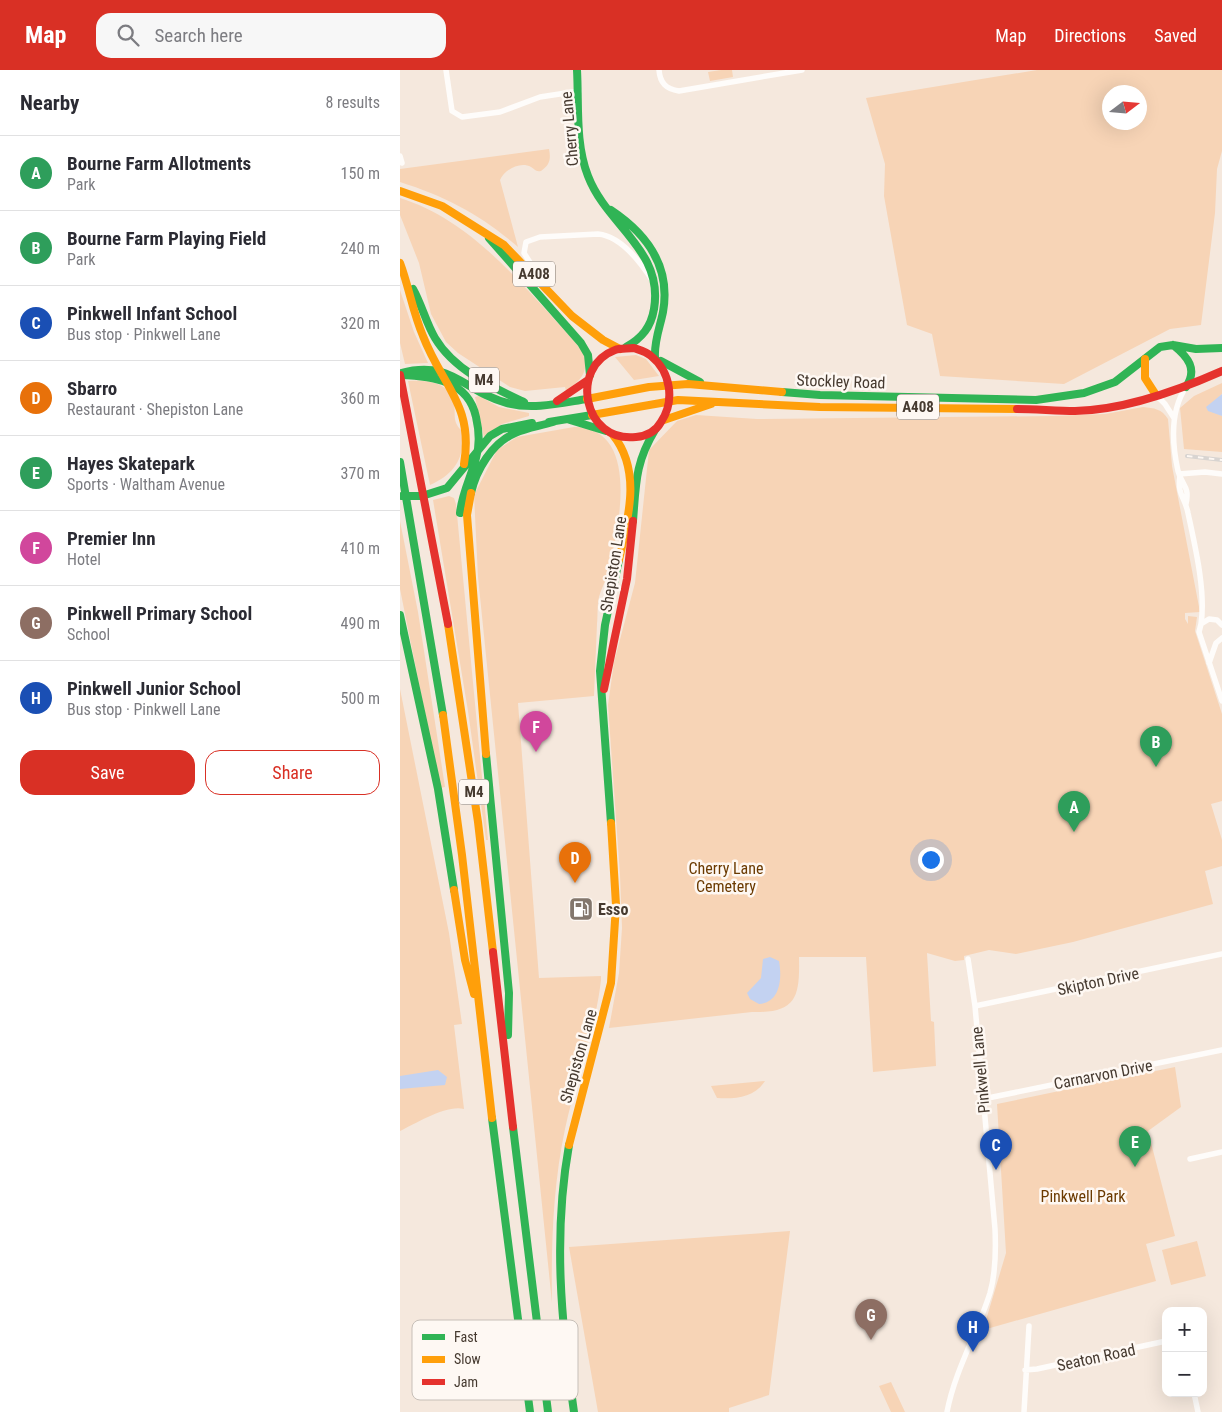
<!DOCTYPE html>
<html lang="en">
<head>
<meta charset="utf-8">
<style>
  :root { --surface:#fff; --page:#f7f7f7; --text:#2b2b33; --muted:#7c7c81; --line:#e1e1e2; --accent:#d93025 }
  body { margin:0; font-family:"Roboto Condensed",sans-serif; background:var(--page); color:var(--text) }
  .controls { position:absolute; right:15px; bottom:15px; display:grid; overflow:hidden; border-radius:10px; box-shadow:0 5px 20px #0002 }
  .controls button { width:45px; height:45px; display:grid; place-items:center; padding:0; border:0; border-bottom:1px solid var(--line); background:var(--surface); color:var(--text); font:25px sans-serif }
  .compass { position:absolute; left:702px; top:15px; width:45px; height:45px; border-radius:50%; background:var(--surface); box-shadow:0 5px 20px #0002; rotate:74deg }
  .you { position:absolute; left:530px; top:789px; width:18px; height:18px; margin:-12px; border:4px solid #fff; border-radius:50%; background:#1a73e8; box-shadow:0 0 0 8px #1a73e833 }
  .badge { display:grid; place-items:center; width:32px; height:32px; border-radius:50%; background:var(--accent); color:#fff; font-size:16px; font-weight:700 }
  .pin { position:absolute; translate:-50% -41px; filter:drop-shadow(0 1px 2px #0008) }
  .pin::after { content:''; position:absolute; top:26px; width:18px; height:15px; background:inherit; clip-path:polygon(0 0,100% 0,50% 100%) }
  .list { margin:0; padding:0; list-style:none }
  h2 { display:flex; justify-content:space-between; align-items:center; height:65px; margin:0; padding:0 20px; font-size:21px }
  h2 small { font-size:16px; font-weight:400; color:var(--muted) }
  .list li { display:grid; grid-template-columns:32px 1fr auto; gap:15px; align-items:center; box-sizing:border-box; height:75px; padding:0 20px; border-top:1px solid var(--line) }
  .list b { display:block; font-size:19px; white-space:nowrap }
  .list p { margin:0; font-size:16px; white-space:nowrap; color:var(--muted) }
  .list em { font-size:16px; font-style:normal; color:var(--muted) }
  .actions { display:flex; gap:10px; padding:15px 20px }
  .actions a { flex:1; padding:11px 0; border:1px solid var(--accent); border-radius:15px; text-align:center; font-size:18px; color:var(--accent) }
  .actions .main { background:var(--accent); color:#fff }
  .icon { flex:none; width:28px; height:28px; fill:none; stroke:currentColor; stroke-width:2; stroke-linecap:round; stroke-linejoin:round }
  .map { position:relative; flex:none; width:822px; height:1342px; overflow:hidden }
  header { display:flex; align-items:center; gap:30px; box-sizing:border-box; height:70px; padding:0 25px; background:var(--accent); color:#fff }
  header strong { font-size:24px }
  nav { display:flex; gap:28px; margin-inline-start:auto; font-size:18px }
  .search { width:350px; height:45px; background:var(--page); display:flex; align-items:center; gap:12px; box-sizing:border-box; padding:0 18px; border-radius:15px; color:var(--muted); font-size:19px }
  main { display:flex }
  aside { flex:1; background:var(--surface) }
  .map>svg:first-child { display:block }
  .green { fill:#f7d4b6; fill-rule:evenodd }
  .water { fill:#c3d2f1 }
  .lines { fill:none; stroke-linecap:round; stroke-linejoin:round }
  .street { stroke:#fefcfa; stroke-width:5.5 }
  .fast { stroke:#30b455; stroke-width:8 }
  .slow { stroke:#ff9f0a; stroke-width:8 }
  .jam { stroke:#e5322d; stroke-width:8 }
  .rail-casing { stroke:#d8d4d1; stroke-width:4 }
  .rail { stroke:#fef8f3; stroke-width:2; stroke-dasharray:5.5; stroke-linecap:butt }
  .labels { text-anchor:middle; stroke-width:5; stroke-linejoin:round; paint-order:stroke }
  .shield { fill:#fef8f3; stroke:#7d736a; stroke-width:1 }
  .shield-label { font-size:15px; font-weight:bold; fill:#463a30 }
  .street-label { font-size:16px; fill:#463a30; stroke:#fef8f3 }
  .park-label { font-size:16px; fill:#6b3a00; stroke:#fef8f3 }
  .poi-label { font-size:16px; font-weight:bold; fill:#463a30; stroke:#fef8f3; text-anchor:start }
  .key { fill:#fef8f3; stroke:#c7bfb8; stroke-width:1 }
  .key-label { font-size:14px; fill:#463a30 }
</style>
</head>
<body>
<header>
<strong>Map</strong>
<div class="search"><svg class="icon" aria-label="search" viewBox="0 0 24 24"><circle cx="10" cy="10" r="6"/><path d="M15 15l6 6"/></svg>Search here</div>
<nav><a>Map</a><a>Directions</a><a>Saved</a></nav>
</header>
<main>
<aside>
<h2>Nearby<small>8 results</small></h2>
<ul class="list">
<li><span class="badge" style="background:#2e9e5b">A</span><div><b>Bourne Farm Allotments</b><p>Park</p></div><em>150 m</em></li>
<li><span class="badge" style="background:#2e9e5b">B</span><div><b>Bourne Farm Playing Field</b><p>Park</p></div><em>240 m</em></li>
<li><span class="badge" style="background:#1a4fb4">C</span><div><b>Pinkwell Infant School</b><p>Bus stop · Pinkwell Lane</p></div><em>320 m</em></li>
<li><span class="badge" style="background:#e8710a">D</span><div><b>Sbarro</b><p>Restaurant · Shepiston Lane</p></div><em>360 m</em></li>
<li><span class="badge" style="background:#2e9e5b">E</span><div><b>Hayes Skatepark</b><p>Sports · Waltham Avenue</p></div><em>370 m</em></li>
<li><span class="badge" style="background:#d1479c">F</span><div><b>Premier Inn</b><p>Hotel</p></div><em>410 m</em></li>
<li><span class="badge" style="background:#8d6e63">G</span><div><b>Pinkwell Primary School</b><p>School</p></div><em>490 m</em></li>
<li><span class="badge" style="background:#1a4fb4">H</span><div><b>Pinkwell Junior School</b><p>Bus stop · Pinkwell Lane</p></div><em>500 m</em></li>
</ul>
<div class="actions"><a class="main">Save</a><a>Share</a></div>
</aside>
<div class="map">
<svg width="822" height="1342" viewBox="0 0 822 1342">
  <rect width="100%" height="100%" fill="#f5e8dd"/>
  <!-- green -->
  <path class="green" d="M321,0H332L333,7L310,11L308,2Z
    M637,0H822V81L817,99L815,143L801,255L770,259L664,314L540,306L532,264L507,255L484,126L485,94L466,28ZM740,22V52H710V22Z
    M149,79C151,89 150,95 141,101C135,102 135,99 131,97C120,91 104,100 100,110L118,177C81,145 47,127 0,112V99Z
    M0,128C61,147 106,196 148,242C160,256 173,268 183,283C190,302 180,311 166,321L165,317L125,321L110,317L58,283L46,272L31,244L19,193L0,145Z
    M0,220L14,262L28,293L5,294L0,273Z
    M236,285L246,289L259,306L234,310L215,287Z
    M8,311C26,310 50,311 54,334C56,344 52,351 61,360C66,387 55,404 30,415Z
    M822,313V324L807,338L822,346V382L784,379L780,338L794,326Z
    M79,326L99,337L129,343V346L102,354L84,367L75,327Z
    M743,337C754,338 762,339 768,349L772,396L800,542L785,543V549L788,554V546L797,547L795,561L822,644V731L811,734L822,770V796L805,801L813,834L673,872L616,884L589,880L564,886V890L555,891L527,883L531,951L534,952L536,996L473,1002L466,887H399C400,928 396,943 352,942L209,958L219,903L222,858L220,805L208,635L214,592L235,513L249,380L277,351L296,345L357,349L653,346L705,344Z
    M174,357C243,357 218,464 207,505C205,513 201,519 199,527C197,535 198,545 197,554C196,578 195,602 194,626L118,633L139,908L201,906V910C195,962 176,1008 165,1059C153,1116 151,1174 152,1233L78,507L74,425L97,380L117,367Z
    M49,426L54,428L56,434L88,770H86L68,641L33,430Z
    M0,451L18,542L45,717L40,718L0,519Z
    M0,619L49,863L62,954L54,955L64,1039C48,1034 16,1053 0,1061Z
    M775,997L781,1037L748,1061L775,1166L746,1174L756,1211L583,1260L606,1183L597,1034Z
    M365,1011C354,1028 335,1029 317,1028L311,1016Z
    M390,1161L369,1325L329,1338V1342H198L169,1177Z
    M797,1171L806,1206L771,1215L762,1180Z
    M491,1312L505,1342H491L479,1316Z"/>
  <!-- water -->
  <path class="water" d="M822,324V346L808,341L806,337Z
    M370,887L379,891C382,907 381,933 359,934L350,929L347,923L361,908L363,889Z
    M38,1000L47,1007L45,1015L0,1019V1006Z"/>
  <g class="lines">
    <!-- street -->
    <path class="street" d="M46,0L52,41L62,47L100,42L140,27L179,21
      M259,0C260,13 266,19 279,21L402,0
      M0,86L2,93
      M138,205L124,183L126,172L140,167L198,164C222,166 242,194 254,213
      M756,325L765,334L774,348
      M779,404L805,402L822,404
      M780,406C777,425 785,427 788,443C795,476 806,521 801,554
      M786,434C790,416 782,416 778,401C772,374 770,341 786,317
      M822,555L817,550L809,549L801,554L799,562L822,631
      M809,593L816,573L822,568
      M575,936L822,884
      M583,1029L822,980
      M790,1089L822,1082
      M625,1300L637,1299L766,1271
      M794,1323L798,1342
      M547,1342C555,1300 577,1264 590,1223C596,1202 596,1181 595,1159L575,936L568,889
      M624,1342L629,1256"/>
    <!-- fast -->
    <path class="fast" d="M177,0C179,35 175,73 188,106C207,156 264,180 254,239C251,257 242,268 226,277
      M211,140C247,164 271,197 263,242C260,257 254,271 255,287
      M89,168L181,273L188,285L190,305
      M13,219C22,235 26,253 35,268C54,300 92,317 124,332
      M773,275C788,287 798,299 786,317
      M261,291L300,312
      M1,303C52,289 64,322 107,333C133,340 161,333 187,329
      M0,305C32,306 68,310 76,347C79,360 80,375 76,388C71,407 62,423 60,443
      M382,322L420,325L636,330L684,323L715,312L760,277L773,275L796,279L822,278
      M170,350L206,361
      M149,352L192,345
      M0,392L43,645
      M71,423C76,400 92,373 115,363C127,358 140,356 153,352
      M2,426H22L47,418L90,366L102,359L132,353
      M233,451C236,414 235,393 255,360
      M0,545L38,719L54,820
      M86,684L109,923L108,965
      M211,753L200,601L205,555L219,490
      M92,1048L130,1342
      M113,1057L148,1342
      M169,1075C153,1165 161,1252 174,1342"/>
    <!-- slow -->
    <path class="slow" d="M0,121L42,136L104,175L172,246L203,270L220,279
      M0,193C9,217 13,243 23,266C42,316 74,335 64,394
      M745,289V308L756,325
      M187,329L249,317L288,314L382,322
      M192,345L278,330L420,337L617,339
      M264,350L311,334
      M213,365C242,401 228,449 219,490
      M71,423L67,445L86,684
      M48,554L78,752L93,882
      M43,645L62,785L92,1048
      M54,820L65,890L74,924
      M169,1075L211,913L216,835L211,753"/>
    <!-- jam -->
    <path class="jam" d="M234,278C240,280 247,282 251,286C271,302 275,331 261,352C256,361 247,366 236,367C183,373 169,297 215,280C220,278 228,279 234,278Z
      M0,305L48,554
      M157,331L188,310
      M617,339C636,339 656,341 675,341C725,340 777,321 822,301
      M204,619L227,509L233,451
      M93,882L113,1057"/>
    <defs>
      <path id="rail" d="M787,386L822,390"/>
    </defs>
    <!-- rail casing -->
    <use href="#rail" class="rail-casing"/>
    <!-- rail -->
    <use href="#rail" class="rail"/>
  </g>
  <!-- icons -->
  <defs>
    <symbol id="fuel-square" viewBox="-11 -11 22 22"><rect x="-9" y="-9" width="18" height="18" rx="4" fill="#83776d" stroke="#fef8f3"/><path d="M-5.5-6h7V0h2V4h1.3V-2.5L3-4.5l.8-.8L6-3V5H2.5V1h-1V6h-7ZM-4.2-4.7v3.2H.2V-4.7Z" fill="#fff"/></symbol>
  </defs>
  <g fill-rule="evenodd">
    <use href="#fuel-square" x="167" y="825" width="28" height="28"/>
  </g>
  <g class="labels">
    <!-- shield labels -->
    <g class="shield">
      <rect x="113" y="191.5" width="42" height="25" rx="4"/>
      <rect x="69" y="297.5" width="30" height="25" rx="4"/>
      <rect x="497" y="324.5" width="42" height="25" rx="4"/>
      <rect x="59" y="709.5" width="30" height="25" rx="4"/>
    </g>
    <g class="shield-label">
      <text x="134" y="209">A408</text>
      <text x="84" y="315">M4</text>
      <text x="518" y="342">A408</text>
      <text x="74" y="727">M4</text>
    </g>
    <!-- street labels -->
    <g class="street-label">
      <text transform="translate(169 59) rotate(-95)" y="6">Cherry Lane</text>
      <text transform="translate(441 311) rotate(2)" y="6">Stockley Road</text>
      <text transform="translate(213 494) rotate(-81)" y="6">Shepiston Lane</text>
      <text transform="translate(698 911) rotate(-12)" y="6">Skipton Drive</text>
      <text transform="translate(178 986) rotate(-74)" y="6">Shepiston Lane</text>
      <text transform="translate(580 1000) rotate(-95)" y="6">Pinkwell Lane</text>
      <text transform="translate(703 1004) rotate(-11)" y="6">Carnarvon Drive</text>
      <text transform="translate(696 1287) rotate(-12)" y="6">Seaton Road</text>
    </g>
    <!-- park labels -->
    <g class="park-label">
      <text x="326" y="804">Cherry Lane<tspan x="326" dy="18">Cemetery</tspan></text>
      <text x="683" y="1132">Pinkwell Park</text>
    </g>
    <!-- poi labels -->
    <g class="poi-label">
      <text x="198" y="845">Esso</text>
    </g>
  </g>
  <!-- legend -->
  <rect x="12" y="1250" width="166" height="80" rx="8" class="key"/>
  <rect x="22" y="1264" width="23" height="6" fill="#30b455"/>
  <rect x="22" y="1286" width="23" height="7" fill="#ff9f0a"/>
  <rect x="22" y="1309" width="23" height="6" fill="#e5322d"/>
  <g class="key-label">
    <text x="54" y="1272">Fast</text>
    <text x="54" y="1294">Slow</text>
    <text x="54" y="1317">Jam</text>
  </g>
</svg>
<div class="controls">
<button>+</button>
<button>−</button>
</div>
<svg class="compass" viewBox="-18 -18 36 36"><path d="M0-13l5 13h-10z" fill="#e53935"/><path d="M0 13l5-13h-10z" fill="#7c7c81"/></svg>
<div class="you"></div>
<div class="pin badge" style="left:674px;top:762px;background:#2e9e5b">A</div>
<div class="pin badge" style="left:756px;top:697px;background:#2e9e5b">B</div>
<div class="pin badge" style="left:596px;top:1100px;background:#1a4fb4">C</div>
<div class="pin badge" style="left:175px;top:813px;background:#e8710a">D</div>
<div class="pin badge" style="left:735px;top:1097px;background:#2e9e5b">E</div>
<div class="pin badge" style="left:136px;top:682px;background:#d1479c">F</div>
<div class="pin badge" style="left:471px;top:1270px;background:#8d6e63">G</div>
<div class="pin badge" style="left:573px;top:1282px;background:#1a4fb4">H</div>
</div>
</main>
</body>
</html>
